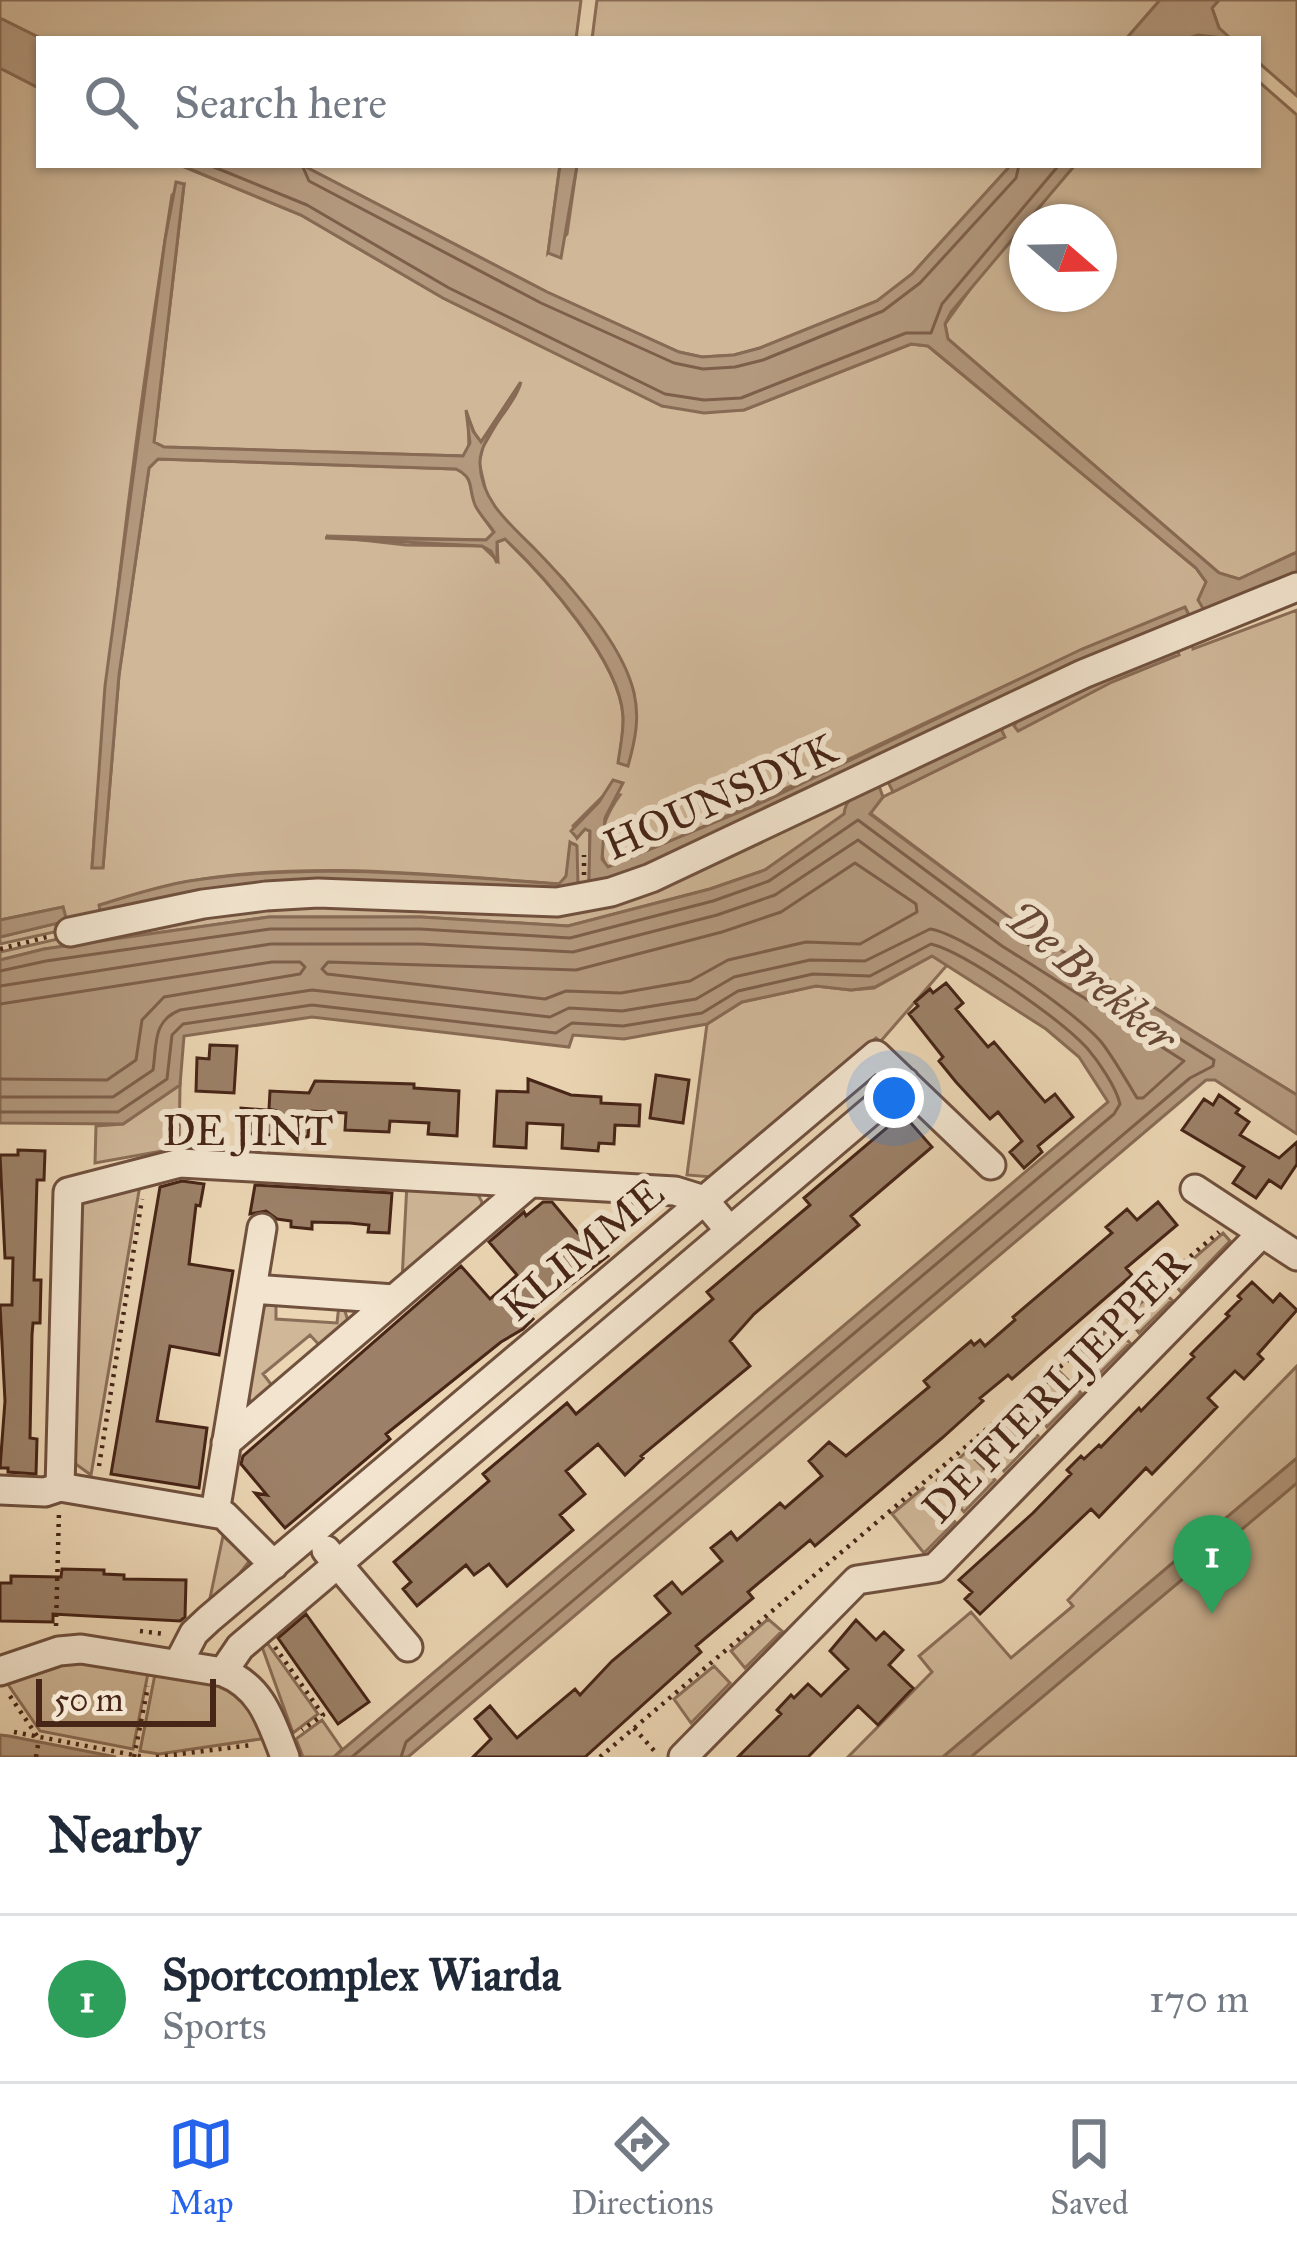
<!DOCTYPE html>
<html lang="en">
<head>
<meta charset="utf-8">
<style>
  :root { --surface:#fff; --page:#f2f2f3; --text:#1f2937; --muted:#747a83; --line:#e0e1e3; --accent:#2563eb }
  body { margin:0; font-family:"IM FELL Great Primer",serif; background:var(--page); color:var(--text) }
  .compass { position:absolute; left:1009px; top:204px; width:108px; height:108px; border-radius:50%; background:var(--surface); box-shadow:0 3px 9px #0004; rotate:110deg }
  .scale { position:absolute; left:36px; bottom:30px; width:180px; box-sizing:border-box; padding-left:12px; border:6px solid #472517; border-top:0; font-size:33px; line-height:42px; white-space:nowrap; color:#472517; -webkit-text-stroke:9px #f2e4ce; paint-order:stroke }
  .you { position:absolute; left:894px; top:1098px; width:42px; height:42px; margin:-30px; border:9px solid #fff; border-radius:50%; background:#1a73e8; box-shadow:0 0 0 18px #1a73e833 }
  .badge { display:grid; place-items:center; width:78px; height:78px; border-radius:50%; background:var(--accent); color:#fff; font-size:39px; font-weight:700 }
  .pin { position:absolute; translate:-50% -99px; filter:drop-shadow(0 3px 6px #0008) }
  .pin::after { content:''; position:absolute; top:63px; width:42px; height:36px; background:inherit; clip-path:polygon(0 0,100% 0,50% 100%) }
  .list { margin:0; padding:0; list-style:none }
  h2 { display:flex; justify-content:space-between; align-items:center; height:156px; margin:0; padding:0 48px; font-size:51px }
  h2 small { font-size:39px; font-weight:400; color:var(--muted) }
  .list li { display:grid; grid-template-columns:78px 1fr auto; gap:36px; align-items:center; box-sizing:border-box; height:168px; padding:0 48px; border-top:3px solid var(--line) }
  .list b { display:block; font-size:45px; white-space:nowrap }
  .list p { margin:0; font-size:39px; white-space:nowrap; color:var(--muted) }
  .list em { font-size:39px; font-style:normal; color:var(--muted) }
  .icon { flex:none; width:66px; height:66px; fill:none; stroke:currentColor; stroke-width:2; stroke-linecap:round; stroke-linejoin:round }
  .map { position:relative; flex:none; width:1297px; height:1757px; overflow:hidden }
  .search { position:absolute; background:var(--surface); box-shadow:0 3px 9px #0004; left:36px; right:36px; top:36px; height:132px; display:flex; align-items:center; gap:30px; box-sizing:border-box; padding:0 42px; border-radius:0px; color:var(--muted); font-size:45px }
  .sheet { height:324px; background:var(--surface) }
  nav { display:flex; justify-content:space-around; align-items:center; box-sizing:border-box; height:168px; border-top:3px solid var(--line); background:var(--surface); font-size:33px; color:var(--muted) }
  nav a { display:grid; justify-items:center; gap:6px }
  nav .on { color:var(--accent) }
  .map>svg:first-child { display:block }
  .green { fill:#cfb798; stroke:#8b6e58; stroke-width:3; fill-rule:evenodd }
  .water { fill:#b3997e; stroke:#886b55; stroke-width:3 }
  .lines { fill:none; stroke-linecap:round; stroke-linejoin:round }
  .shore { stroke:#7d5f4a; stroke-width:3 }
  .building { fill:#9c8168; stroke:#472517; stroke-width:3 }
  .minor-casing { stroke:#70513e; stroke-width:33 }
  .path { stroke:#472517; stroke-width:4.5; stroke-dasharray:3 6; stroke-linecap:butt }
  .minor { stroke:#f2e4ce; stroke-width:27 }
  .labels { text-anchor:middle; stroke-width:12; stroke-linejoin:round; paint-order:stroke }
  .street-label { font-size:42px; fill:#472517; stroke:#f2e4ce }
  .water-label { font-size:45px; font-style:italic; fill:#674836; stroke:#f2e4ce }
</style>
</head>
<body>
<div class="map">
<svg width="1297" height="1757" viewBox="0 0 1297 1757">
  <rect width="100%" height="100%" fill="#ebd5b3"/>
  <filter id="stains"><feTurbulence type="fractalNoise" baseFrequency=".00167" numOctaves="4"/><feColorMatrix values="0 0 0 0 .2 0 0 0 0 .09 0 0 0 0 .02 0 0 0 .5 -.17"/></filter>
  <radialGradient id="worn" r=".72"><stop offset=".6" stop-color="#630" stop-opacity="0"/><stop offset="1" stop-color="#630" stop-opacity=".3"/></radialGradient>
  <!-- green -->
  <path class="green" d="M0,0H581L576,39H42L0,18Z
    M597,0H1160L1126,39H592Z
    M1219,0H1297V96L1258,62V39H1231L1219,28L1212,8Z
    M0,68L39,88V165H180L301,215L443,298L663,406L744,410L911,344L928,346L1196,568L1206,582L1203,595L1250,593L1297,572V583L599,892L199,900L0,944V937L66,921L63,907L0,920ZM184,185L154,442L164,447L463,456L469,450L468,417L478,442H481L520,383L483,447L479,462L486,492L497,511L564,580L613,647L629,679L634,693L619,763C620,748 624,731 623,716C620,661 544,576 505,539L497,542L498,561L482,546L406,545L326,536L486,540L494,533C489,524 480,515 476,505C468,489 475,478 456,469L158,459L149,468L119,675L103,867H92C108,642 137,418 172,195ZM1185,608L1188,615L589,880L590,831L585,829L577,838L573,826L606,793L620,795C605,816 594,842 606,866L613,867C805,784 991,686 1185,608ZM575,843L578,886L330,882L100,905C127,897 153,888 180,883C304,859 434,875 559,884L565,880Z
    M1258,81L1297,115V552L1239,579L1219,573L948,339L945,324L981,274L1075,165H1258ZM1027,222H1099V294H1027Z
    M302,165H560L548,253L567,234L577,165H1011L912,274L877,301L760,348L734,355L702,357L679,352L547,292Z
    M1297,610V1095L1018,924L870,813L883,797L1004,737L1000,728L888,782L886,778L1191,635L1193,649Z
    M876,781L879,786L853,795L845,814L765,870L710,889L568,926L421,917H269L44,949L0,960V952L98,930L264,900L557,906Z
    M932,956L948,964L880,1042L876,1038L712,1177L687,1175L707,1024L742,1002L816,986L851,990L874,988Z
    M180,1085L179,1148L95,1163L96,1126L123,1124Z
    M141,1179L91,1475L73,1462L80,1204Z
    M407,1183L476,1191L482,1202L479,1214L402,1280Z
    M1223,1233L1230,1241L1181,1292L1170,1279Z
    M1159,1288L1172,1300L1139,1333L1126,1315Z
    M276,1301V1319L337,1323L339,1305H343L349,1324L322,1348L310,1335L263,1374L274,1388L254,1405L243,1392L263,1307Z
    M1113,1326L1130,1343L1089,1384L1073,1360Z
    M1297,1366V1458L943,1757H848L932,1672L919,1656L971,1612L1011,1658L1073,1606L1068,1600Z
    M1060,1372L1081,1393L1047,1427L1027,1399Z
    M1014,1411L1038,1436L1004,1471L980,1439Z
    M967,1451L995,1480L964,1512L937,1480Z
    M1297,1472V1757H958Z
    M923,1488L955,1522L924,1553L892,1514Z
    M223,1536L251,1559L230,1586L209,1603Z
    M768,1619L782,1631L745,1668L731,1651Z
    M265,1640L318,1714L293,1733L261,1644Z
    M67,1660L149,1668L133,1749L40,1731L5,1680Z
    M714,1666L730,1683L691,1723L674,1699Z
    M156,1669L219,1682L245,1696L267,1738L159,1754L140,1751Z
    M322,1720L342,1749L334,1757H303L296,1739Z"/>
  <!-- water -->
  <path class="water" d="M1160,0H1219L1212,8L1219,28L1231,39L1198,35L1186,39H1126Z
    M0,18L42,39L39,88L0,68Z
    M180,165H302L547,292L679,352L702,357L734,355L760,348L877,301L912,274L1011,165H1075L951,312L945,324L948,339L1219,573L1239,579L1297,552V572L1204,610L1198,600L1206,582L1196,568L928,346L911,344L744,410L704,413L662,406L443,298L301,215Z
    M560,165H577L561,258L548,253Z
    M176,182L184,184L154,442L164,447L463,456L470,443L466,410L473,431L481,442L521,382C513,410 479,435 480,464C481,501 510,524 534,548C568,583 623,644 634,693C640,718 635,741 628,766L618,763C620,748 624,731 623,716C620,661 544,576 505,539L497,542V563L491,551L482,546L325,538L486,540L494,532C489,524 479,514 475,505C468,488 475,478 456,469L158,459L149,468L119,675L103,868H92L105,686L165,240Z
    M1185,607L1189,615C991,698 800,796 605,884L589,881L590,831L585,829L577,838L571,831L599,802L613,780L623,783L605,818L602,859L608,867L761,803L1082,649Z
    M1176,646L1179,655L1112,682L1018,731L1014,726L1020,716Z
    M1000,727L1005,737L893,792L888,782Z
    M879,786L883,797L870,814L1018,924L1297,1095V1134L1215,1080H1206L408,1757H334L1108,1102L1079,1057L1046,1029L932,956L875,987L851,990L816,986L742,1002L707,1024L624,1039L573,1035L569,1047L312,1017L184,1036L180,1085L123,1124L0,1123V960L44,949L269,917H421L568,926L710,889L765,870L844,814C846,794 862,792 879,786Z
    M570,842L577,846L578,886C497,900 412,876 330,882C254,887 177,903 101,914L99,905C129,896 159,886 189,881C312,862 436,875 559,884L566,876Z
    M63,907L67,921L0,937V920Z
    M1297,1458V1483L971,1757H943Z
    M0,1735L9,1736L116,1757H0Z"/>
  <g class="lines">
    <!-- shore -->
    <path class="shore" d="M209,165L307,205L449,288L665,394L704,400L741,398L906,333H931L942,304L1059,165
      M302,165L309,181L541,303L674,363L703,369L735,367L763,360L883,311L920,283L1016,178L1019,165
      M855,863L916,904L917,912L860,944L806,942L728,960L690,981L621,993L566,991L545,999L327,974L322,969L328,962L576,970L722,932L781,912Z
      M0,971L46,961L270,929H420L570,938L713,901L769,881L858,820L1011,934L1214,1060L1213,1066L1190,1078L406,1742L401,1757
      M0,986L271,944H420L573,952L717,915L775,895L858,840L1002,946L1184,1061L1143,1098H1137C1126,1080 1115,1060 1102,1043C1080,1015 963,933 930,929L865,961L810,960L734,977L696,999L622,1011L569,1008L550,1017L312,990L180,1010C152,1021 157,1045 153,1070L113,1097H0
      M0,1004L272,962H300L305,967L300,974L164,997L142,1020L136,1060L107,1080L0,1079
      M0,1112H118L167,1079L172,1035L183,1024L312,1005L556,1033L572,1023L623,1026L702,1013L738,991L813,974L870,976L931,944C967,953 1061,1020 1087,1048C1099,1062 1116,1087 1120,1104L1114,1114L352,1757"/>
  </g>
  <!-- building -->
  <path class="building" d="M946,983L963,1003L956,1009L988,1047L994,1042L1045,1102L1055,1094L1073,1117L1038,1146L1042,1152L1024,1168L1010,1152L1022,1141L998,1112L990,1119L956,1082L939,1061L943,1057L909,1014L918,1006L915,1002L930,989L933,993Z
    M210,1045L237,1046L234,1093L196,1091L197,1058L209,1059Z
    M656,1075L689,1080L683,1123L650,1118Z
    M528,1079L571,1095L601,1097V1103L640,1105L639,1126L615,1125L614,1144L599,1143L598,1151L562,1148L563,1125L527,1123L526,1148L494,1146L497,1091L528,1092Z
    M315,1081L414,1084V1088L459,1091L457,1136L428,1134L429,1123L390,1121L389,1132L345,1130L346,1113L310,1111L308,1137L240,1133L241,1108L277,1111L269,1109L270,1091L309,1093Z
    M1219,1095L1239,1109L1236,1113L1249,1122L1240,1135L1279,1158L1297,1142V1164L1281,1188L1269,1180L1256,1198L1233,1183L1244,1167L1182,1130L1204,1099L1213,1105Z
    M903,1114L932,1147L851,1216L859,1225L754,1314L730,1341L750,1366L641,1456L643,1458L625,1475L598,1444L566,1471L585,1494L560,1515L573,1530L507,1586L489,1564L474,1575L466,1565L417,1606L403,1589L411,1582L394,1562L489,1481L483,1474L567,1403L576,1414L713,1299L707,1292L810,1205L804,1198Z
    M18,1150L45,1151L44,1180H37L34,1280H41L40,1323H33L32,1335L30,1438L37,1439L36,1474L8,1472V1468H0L5,1401L0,1305H12L13,1258H5L0,1155H18Z
    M182,1181L204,1184L200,1206L196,1205L189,1264L233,1271L219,1355L170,1346L157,1421L207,1428L199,1488L111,1474L160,1187Z
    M255,1185L392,1193L389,1233L368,1232L369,1225L350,1223L312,1222V1229L291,1227V1221L277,1219L266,1211L250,1214Z
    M543,1202H552L578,1233L584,1227L608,1256L530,1316L533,1319L523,1329L501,1342L386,1434L390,1439L285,1528L255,1493L267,1495L241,1464L243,1456L461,1266L490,1299L517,1275L489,1242L524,1212L526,1216Z
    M1158,1202L1177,1225L1126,1268L1132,1275L1012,1379L1008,1375L980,1398L983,1401L942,1438L815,1546L810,1540L748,1592L753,1598L696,1646L701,1652L585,1757H473L491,1739L475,1719L490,1706L517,1738L575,1689L580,1695L612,1661L670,1613L655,1596L672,1582L682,1594L722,1561L711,1548L731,1532L737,1540L780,1503L785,1508L822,1476L809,1461L829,1442L846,1456L929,1387L924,1381L971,1341L974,1345L980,1340L985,1346L1015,1320L1013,1317L1112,1233L1106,1227L1127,1209L1137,1220Z
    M1252,1282L1273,1302L1280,1294L1297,1310L1258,1354L1263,1359L1244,1379L1235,1371L1208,1398L1217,1407L1152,1474L1146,1468L1099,1517L1091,1509L980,1614L965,1599L972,1592L959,1580L1033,1513L1071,1474L1067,1470L1081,1456L1084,1459L1099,1445L1101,1447L1139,1408L1141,1411L1194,1357L1191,1354L1229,1316L1226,1314L1241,1299L1238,1296Z
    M62,1569L104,1570V1574L124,1575V1579L186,1580L185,1617L180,1621L53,1614V1622L0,1621V1583H11V1576L61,1577Z
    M306,1614L369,1702L338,1724L278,1638Z
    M856,1620L876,1640L884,1632L903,1650L889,1665L913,1688L878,1725L858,1706L808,1757H738L781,1714L777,1710L791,1695L794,1698L808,1684L821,1696L848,1669L830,1651Z"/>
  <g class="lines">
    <defs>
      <path id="minor" d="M70,932L203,904L266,896L318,893L557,902L611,892L651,878L1083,674L1297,587
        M1195,1189L1297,1256
        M252,1289L262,1228
        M226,1443L530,1183
        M0,1490L45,1492L60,1487
        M215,1513L252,1289L394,1299
        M326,1550L408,1647
        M274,1565L224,1515L60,1487L68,1192L180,1163L675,1191L704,1200L730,1231
        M179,1662L194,1633L209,1619L876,1055L991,1165
        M0,1671L59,1651L81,1649L223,1672C262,1687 271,1721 285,1757
        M223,1672L240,1647L905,1082
        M683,1757L857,1580L935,1568L1262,1233"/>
    </defs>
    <!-- minor casing -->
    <use href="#minor" class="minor-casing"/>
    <!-- path -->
    <path class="path" d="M584,875V855
      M0,949L47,937
      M99,1466L142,1199
      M56,1626L59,1511
      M140,1631L164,1634
      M275,1647L323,1715L302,1730
      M10,1696L37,1736
      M634,1728L658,1755
      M14,1732L144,1757
      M36,1757L39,1739
      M134,1757L148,1686
      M156,1757L252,1745
      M600,1757L1219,1232"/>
    <!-- minor -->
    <use href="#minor" class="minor"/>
  </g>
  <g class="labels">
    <!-- street labels -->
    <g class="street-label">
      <text transform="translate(720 796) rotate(-24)" y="15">HOUNSDYK</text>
      <text x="248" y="1145">DE JINT</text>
      <text transform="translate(582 1249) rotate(-40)" y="15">KLIMME</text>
      <text transform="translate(1055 1385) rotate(-46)" y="15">DE FIERLJEPPER</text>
    </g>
    <!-- water labels -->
    <g class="water-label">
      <text transform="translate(1092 976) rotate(40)" y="16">De Brekker</text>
    </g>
  </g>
  <rect width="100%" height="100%" filter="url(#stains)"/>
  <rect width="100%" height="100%" fill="url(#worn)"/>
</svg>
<svg class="compass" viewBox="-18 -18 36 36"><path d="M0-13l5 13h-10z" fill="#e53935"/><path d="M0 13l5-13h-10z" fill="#747a83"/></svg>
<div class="scale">50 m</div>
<div class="you"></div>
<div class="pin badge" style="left:1212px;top:1614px;background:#2e9e5b">1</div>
<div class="search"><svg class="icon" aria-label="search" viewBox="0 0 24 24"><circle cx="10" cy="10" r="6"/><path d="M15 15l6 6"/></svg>Search here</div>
</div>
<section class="sheet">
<h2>Nearby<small></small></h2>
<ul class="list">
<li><span class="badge" style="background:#2e9e5b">1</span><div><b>Sportcomplex Wiarda</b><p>Sports</p></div><em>170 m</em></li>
</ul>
</section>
<nav>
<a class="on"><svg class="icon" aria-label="map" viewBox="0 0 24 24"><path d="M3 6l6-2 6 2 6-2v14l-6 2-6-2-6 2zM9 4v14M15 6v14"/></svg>Map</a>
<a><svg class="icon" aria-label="directions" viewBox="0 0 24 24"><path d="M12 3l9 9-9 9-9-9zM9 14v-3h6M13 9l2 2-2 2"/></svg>Directions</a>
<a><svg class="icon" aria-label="saved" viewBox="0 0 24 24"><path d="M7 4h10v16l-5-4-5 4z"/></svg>Saved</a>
</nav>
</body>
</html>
